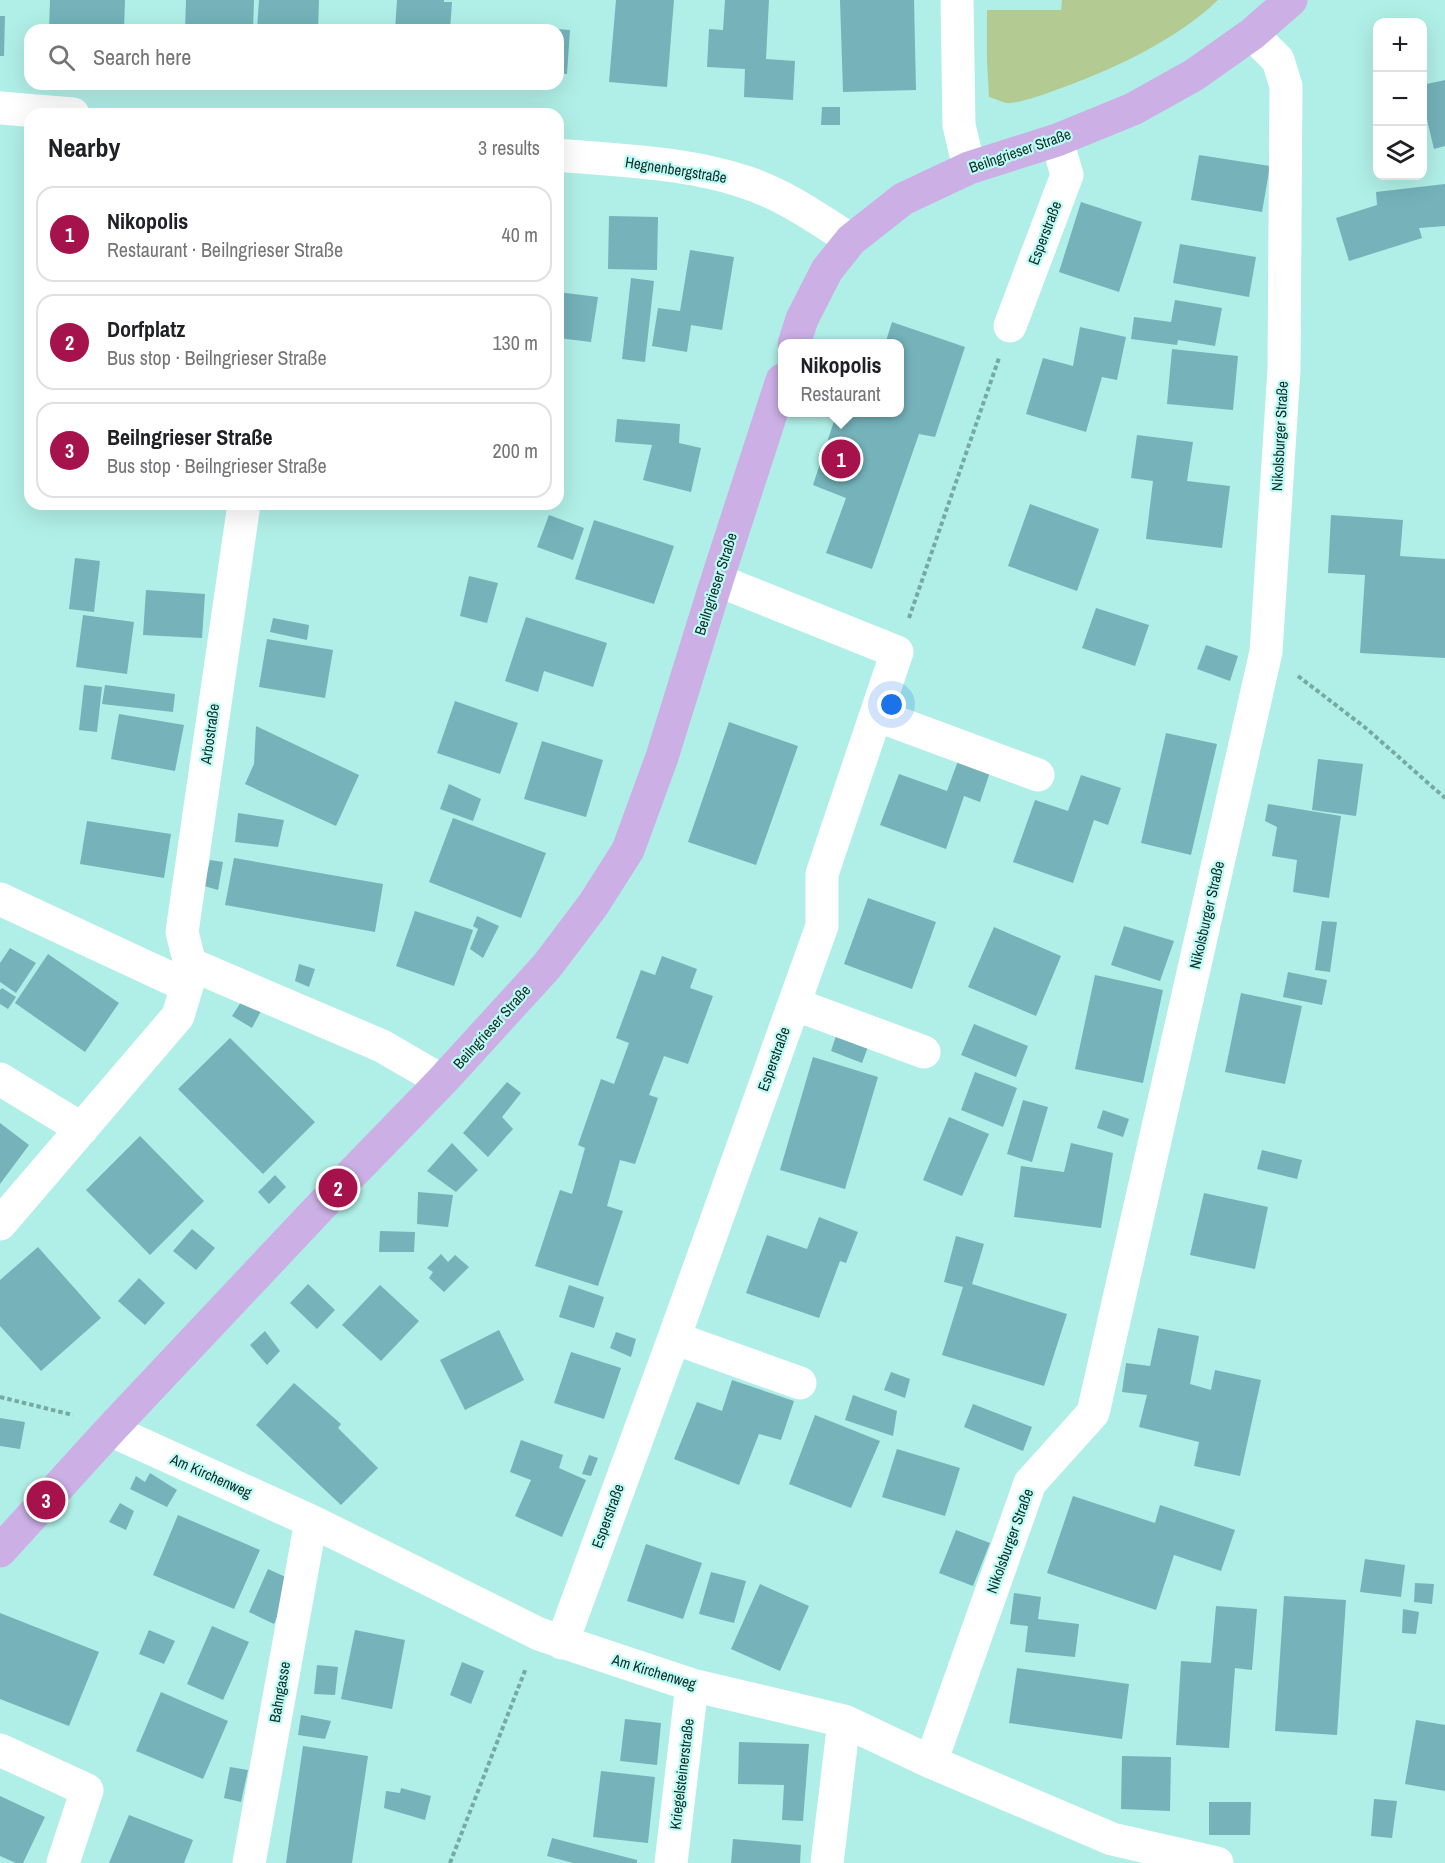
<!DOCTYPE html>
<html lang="en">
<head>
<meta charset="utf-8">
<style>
  :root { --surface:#fff; --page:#f6f6f6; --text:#202124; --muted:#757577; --line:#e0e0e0; --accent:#a6124b }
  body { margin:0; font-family:"Archivo Narrow",sans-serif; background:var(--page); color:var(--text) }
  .controls { position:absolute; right:18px; top:18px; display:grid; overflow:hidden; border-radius:12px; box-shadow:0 6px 24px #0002 }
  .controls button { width:54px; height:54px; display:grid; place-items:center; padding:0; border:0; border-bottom:2px solid var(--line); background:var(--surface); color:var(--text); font:30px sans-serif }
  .you { position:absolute; left:892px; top:705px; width:21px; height:21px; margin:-15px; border:4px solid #fff; border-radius:50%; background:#1a73e8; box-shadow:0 0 0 9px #1a73e833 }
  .badge { display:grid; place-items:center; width:39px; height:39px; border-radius:50%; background:var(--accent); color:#fff; font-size:20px; font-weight:700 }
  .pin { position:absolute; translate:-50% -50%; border:3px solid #fff; box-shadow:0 2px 6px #0006 }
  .popup { position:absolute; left:778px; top:339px; width:126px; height:78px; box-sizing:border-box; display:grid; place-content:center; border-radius:12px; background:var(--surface); filter:drop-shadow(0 2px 4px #0005); font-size:20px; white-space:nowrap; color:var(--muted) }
  .popup b { font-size:22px; color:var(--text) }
  .popup::after { content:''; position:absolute; left:50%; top:100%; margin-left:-12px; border:12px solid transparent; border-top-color:var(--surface) }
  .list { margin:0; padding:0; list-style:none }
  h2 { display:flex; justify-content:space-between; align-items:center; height:78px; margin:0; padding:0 24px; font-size:26px }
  h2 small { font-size:20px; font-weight:400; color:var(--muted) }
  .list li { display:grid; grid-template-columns:39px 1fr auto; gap:18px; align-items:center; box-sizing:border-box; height:96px; margin:0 12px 12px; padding:0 12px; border:2px solid var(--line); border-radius:18px }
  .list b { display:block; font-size:22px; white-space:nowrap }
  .list p { margin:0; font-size:20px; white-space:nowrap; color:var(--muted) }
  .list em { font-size:20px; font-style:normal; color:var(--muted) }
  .icon { flex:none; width:33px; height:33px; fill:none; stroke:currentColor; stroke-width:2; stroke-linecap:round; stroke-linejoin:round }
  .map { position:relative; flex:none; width:1445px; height:1863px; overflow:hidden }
  .search { position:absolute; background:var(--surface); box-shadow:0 6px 24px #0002; left:24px; top:24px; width:540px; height:66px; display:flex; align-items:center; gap:15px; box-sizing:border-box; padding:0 21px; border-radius:18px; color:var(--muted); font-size:22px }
  .panel { position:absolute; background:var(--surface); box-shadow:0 6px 24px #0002; left:24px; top:108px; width:540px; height:402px; border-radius:18px }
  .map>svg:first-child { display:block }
  .green { fill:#b3cb92 }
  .building { fill:#75b2ba }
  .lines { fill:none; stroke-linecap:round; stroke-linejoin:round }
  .path { stroke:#77a9a3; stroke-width:4; stroke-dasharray:4.5 3; stroke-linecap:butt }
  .minor { stroke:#fff; stroke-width:33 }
  .major { stroke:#cbafe5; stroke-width:33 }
  .labels { text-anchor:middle; stroke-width:4.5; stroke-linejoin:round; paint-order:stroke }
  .street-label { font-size:15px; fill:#122c29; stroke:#bdfcf4 }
</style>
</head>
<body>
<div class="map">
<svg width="1445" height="1863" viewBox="0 0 1445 1863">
  <rect width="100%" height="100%" fill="#b0efe7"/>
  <!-- green -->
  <path class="green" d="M1062,0H1218C1177,40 1110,71 1056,90C1042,95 1026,101 1011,103C1005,104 996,99 989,97L987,61V10H1061Z"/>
  <!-- building -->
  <path class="building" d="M50,0H125L124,30H49Z
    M186,0H254L253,30H185Z
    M259,0H319L318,30H257Z
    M397,0H444V2H452L450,30H395Z
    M616,0H674L667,87L609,82Z
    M725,0H769L766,59L795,61L793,100L744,97L745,69L707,67L709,29L723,30Z
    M840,0H914L916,90L843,92Z
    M0,16H5L4,56H0Z
    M558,29L570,30L567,74L558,73Z
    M1445,80V146L1434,149L1422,99V85Z
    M822,107H840V125H821Z
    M1199,155L1270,166L1262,212L1191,200Z
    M1445,184V226L1419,228L1422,238L1349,261L1336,218L1377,205L1376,192Z
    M1081,202L1142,222L1119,292L1059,272Z
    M609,216L658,217L657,270L608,269Z
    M1180,244L1256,257L1249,297L1173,283Z
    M690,250L734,257L722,330L691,325L687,352L652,346L658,308L680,311Z
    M631,278L654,281L645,362L622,359Z
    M558,292L598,297L591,342L558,338Z
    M1175,300L1222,308L1215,346L1178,340L1177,345L1131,339L1134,317L1171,322Z
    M892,322L965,347L935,437L919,434L872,569L826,553L846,498L813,485L837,412H900V344H885Z
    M1080,327L1126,337L1117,380L1102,377L1086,432L1026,414L1043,358L1073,366Z
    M1172,349L1238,356L1233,410L1167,404Z
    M617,419L680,424L679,443L701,448L691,492L643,480L652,445L615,442Z
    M1137,435L1193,442L1187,481L1230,486L1222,548L1146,539L1153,481L1131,478Z
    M1030,504L1099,529L1077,591L1008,566Z
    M549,515L584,528L573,560L537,547Z
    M1331,515L1403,520L1400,556L1445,559V658L1360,653L1365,575L1328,573Z
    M594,520L674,546L654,604L575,579Z
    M75,558L100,561L94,612L69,609Z
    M469,576L498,583L487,623L460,616Z
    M146,590L205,594L202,638L143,635Z
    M1096,608L1149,625L1135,666L1082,648Z
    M83,615L134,622L127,674L76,667Z
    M526,617L607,643L593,687L544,671L538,692L505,681Z
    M273,618L309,625L307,640L270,632Z
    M267,639L333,650L325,698L259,687Z
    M1206,645L1238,656L1230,681L1197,669Z
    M84,685L102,687L97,732L79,730Z
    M105,685L175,694L173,712L102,704Z
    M455,701L518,723L500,774L437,753Z
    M119,714L184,725L175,771L111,759Z
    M729,722L798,746L756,865L688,842Z
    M256,726L359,775L336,826L245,784L254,764Z
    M1166,733L1217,744L1191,855L1141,843Z
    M542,741L603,760L586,817L524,799Z
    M959,758L991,769L980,802L964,796L946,849L880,825L899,774L947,791Z
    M1318,759L1363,764L1356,816L1312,810Z
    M1081,775L1121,788L1108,825L1094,820L1073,883L1013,862L1035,800L1068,811Z
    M449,784L481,799L473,821L440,809Z
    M1268,804L1341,816L1329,898L1293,892L1297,860L1272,856L1277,827L1265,821Z
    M238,813L284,820L278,847L235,842Z
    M453,818L546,853L521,918L429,882Z
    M87,821L171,834L164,878L80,864Z
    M234,858L383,884L375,932L225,905Z
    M210,860L223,862L218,890L204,886Z
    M868,898L936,922L912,989L844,964Z
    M415,911L473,930L454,986L396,966Z
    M477,916L499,926L483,958L470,949L478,929L473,926Z
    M1322,921L1337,922L1330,972L1315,970Z
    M1124,926L1174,941L1160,981L1111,965Z
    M994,927L1061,956L1036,1016L968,987Z
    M10,948L36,963L16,993L0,982V963Z
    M48,954L119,1003L85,1052L15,1003Z
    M662,956L697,969L690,988L713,996L688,1064L664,1056L649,1095L658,1098L635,1164L620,1160L607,1206L623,1211L598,1286L535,1266L560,1190L572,1194L585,1148L578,1145L601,1079L614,1084L629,1043L616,1038L641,970L655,975Z
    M299,964L315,969L309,987L295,981Z
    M1288,972L1327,980L1322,1005L1283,997Z
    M1095,975L1163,990L1143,1083L1075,1069Z
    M2,988L16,997L8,1009L0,1004V990Z
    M1241,993L1302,1006L1285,1084L1225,1072Z
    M241,1002L261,1011L252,1028L232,1016Z
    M974,1024L1028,1046L1016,1077L961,1055Z
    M836,1036L868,1047L862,1063L831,1051Z
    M230,1038L315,1122L263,1174L178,1089Z
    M813,1057L878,1077L845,1189L780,1170Z
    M975,1072L1017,1088L1003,1127L961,1110Z
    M507,1082L521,1093L502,1117L513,1129L488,1157L463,1133Z
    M1023,1100L1048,1107L1032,1162L1007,1154Z
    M1103,1110L1129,1119L1123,1137L1097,1128Z
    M949,1117L989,1134L962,1196L923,1180Z
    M0,1123L29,1145L0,1184Z
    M140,1136L204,1201L150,1255L86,1190Z
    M452,1143L478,1170L456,1192L427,1171Z
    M1071,1143L1113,1153L1101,1228L1014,1217L1021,1166L1064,1172Z
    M1262,1150L1302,1160L1297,1179L1257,1169Z
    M275,1175L286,1187L269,1204L258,1192Z
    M418,1192L453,1195L448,1227L417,1224Z
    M1204,1193L1268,1207L1255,1269L1190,1255Z
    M819,1217L858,1232L846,1263L840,1261L819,1318L746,1293L767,1235L807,1249Z
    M192,1229L215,1248L196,1270L173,1251Z
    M380,1231L415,1232L414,1252H379Z
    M956,1236L984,1244L972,1284L1067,1314L1044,1386L942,1355L963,1287L944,1282Z
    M38,1247L101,1318L41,1371L0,1326V1280Z
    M441,1254L448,1262L455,1255L469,1267L444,1292L429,1278L433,1272L427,1268Z
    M139,1278L165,1303L145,1325L118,1301Z
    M308,1284L335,1310L317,1329L290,1303Z
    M380,1285L419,1321L381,1361L342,1325Z
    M569,1285L604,1297L594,1328L559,1317Z
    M1158,1328L1199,1336L1190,1384L1211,1390L1215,1370L1261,1380L1240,1476L1194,1466L1199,1442L1139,1427L1147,1395L1122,1392L1126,1363L1150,1366Z
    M499,1330L524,1380L465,1410L440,1360Z
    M265,1331L280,1351L267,1365L250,1345Z
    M616,1332L636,1339L631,1357L610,1348Z
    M571,1352L621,1368L604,1419L554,1403Z
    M891,1372L910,1379L905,1398L884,1390Z
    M732,1380L794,1401L781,1440L759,1434L739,1485L674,1459L697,1402L722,1411Z
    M294,1383L341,1424L338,1428L378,1468L341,1505L256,1425Z
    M853,1395L897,1411L893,1436L845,1420Z
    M973,1404L1032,1427L1023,1451L964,1427Z
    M815,1415L880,1441L851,1508L789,1484Z
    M0,1418L25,1422L20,1449L0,1446Z
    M521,1440L563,1455L559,1468L586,1480L562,1537L515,1516L531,1480L510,1472Z
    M897,1449L960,1468L945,1516L882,1497Z
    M589,1455L598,1458L591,1476L582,1474Z
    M150,1473L177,1490L167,1507L130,1489L136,1476L145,1482Z
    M1073,1496L1155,1523L1160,1505L1235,1530L1221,1571L1174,1555L1156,1610L1047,1573Z
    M120,1503L134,1511L126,1530L109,1522Z
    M178,1515L260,1550L234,1609L153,1575Z
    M956,1530L990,1543L973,1586L939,1573Z
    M646,1544L702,1563L683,1619L627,1601Z
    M1365,1559L1405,1565L1401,1597L1360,1592Z
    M268,1569L292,1580L274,1624L249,1612Z
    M711,1572L746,1581L734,1623L699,1614Z
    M1415,1583L1434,1584L1432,1604L1414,1602Z
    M760,1584L809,1606L780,1671L731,1649Z
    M1014,1593L1041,1597L1038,1619L1079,1624L1075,1657L1025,1652L1028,1626L1010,1624Z
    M1284,1596L1346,1600L1337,1735L1275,1731Z
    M1216,1606L1257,1609L1252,1670L1235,1668L1229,1748L1176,1745L1181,1661L1211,1663Z
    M1403,1609L1419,1612L1416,1634L1402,1633Z
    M0,1613L99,1652L69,1726L0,1699Z
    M212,1626L249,1642L223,1700L187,1684Z
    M149,1630L175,1641L164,1664L139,1654Z
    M355,1630L405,1640L392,1709L341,1699Z
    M462,1662L484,1671L471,1704L450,1695Z
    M317,1665L338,1667L335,1695L314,1694Z
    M1017,1668L1129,1684L1122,1739L1009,1723Z
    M161,1692L228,1721L203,1779L136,1751Z
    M301,1715L331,1721L325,1739L298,1735Z
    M625,1719L661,1723L657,1765L620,1761Z
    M1416,1720L1445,1725V1791L1405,1784Z
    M739,1742L809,1744L803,1821L782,1820L784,1785L738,1784Z
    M303,1746L368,1756L352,1863H286Z
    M1122,1756L1171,1757L1170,1811L1121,1809Z
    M230,1767L248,1770L241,1802L224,1798Z
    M601,1771L655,1777L648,1843L593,1837Z
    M401,1788L431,1796L425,1820L384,1808L386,1791L400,1793Z
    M0,1796L45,1817L23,1863H16L0,1856Z
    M1374,1799L1397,1801L1392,1838L1371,1836Z
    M1209,1802H1251L1250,1835H1209Z
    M129,1815L193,1840L184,1863H109Z
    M552,1838L637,1860V1863H573L547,1856Z
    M733,1839L801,1845L800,1863H731Z"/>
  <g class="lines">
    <!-- path -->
    <path class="path" d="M909,618L999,358
      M1298,676L1367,729L1445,798
      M0,1397L73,1415
      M450,1863L526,1668"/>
    <!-- minor -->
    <path class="minor" d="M957,0L959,125L969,168
      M0,108L73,114
      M558,155C621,161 685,162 745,182C783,194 817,218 851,240
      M1010,326L1067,175L1057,140
      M244,504L182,932L190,964L382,1046L442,1081
      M876,715L1038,775
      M0,899L187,986
      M794,1004L924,1052
      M0,1079L82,1129
      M0,1224L178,1016L187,986L190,964
      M674,1338L800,1383
      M110,1430L311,1521L539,1634L692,1685L844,1721L931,1762L1112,1839L1217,1863
      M562,1643L674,1338L822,926V874L897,652L717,580
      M0,1750L87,1790L63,1863
      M931,1762L1030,1483L1093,1413L1266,652L1284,369L1286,86L1278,60L1252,34
      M249,1863L311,1521
      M671,1863L692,1685
      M827,1863L844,1721"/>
    <!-- major -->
    <path class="major" d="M794,344L802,319L827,270L851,240L903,199L969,168L1057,140L1133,109L1194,75L1252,34L1291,0
      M0,1551L110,1430L338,1188L442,1081L547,966L593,905L628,850L662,757L717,580L782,380"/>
  </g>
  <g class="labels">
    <!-- street labels -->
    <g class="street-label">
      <text transform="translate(1020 151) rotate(-19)" y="5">Beilngrieser Straße</text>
      <text transform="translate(676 170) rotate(9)" y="5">Hegnenbergstraße</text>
      <text transform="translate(1045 233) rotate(-69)" y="5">Esperstraße</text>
      <text transform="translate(1280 436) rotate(-87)" y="5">Nikolsburger Straße</text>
      <text transform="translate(716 584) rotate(-72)" y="5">Beilngrieser Straße</text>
      <text transform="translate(210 734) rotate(-82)" y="5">Arbostraße</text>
      <text transform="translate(1207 915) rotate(-77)" y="5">Nikolsburger Straße</text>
      <text transform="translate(492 1027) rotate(-48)" y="5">Beilngrieser Straße</text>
      <text transform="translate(774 1059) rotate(-70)" y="5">Esperstraße</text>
      <text transform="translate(211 1476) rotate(24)" y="5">Am Kirchenweg</text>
      <text transform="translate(608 1516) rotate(-70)" y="5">Esperstraße</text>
      <text transform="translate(1010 1541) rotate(-70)" y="5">Nikolsburger Straße</text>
      <text transform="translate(654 1672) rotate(17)" y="5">Am Kirchenweg</text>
      <text transform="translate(280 1692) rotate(-80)" y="5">Bahngasse</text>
      <text transform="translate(682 1774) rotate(-83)" y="5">Kriegelsteinerstraße</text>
    </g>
  </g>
</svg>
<div class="controls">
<button>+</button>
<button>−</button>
<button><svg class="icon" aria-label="layers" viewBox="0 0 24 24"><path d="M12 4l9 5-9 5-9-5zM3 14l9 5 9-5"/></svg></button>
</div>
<div class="you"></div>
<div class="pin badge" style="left:841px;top:459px">1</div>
<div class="popup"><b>Nikopolis</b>Restaurant</div>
<div class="pin badge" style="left:338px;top:1188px">2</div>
<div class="pin badge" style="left:46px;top:1500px">3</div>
<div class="search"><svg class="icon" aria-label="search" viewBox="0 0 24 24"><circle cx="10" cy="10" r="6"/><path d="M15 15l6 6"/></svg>Search here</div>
<section class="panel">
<h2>Nearby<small>3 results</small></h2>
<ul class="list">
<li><span class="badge">1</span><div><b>Nikopolis</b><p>Restaurant · Beilngrieser Straße</p></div><em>40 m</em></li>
<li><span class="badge">2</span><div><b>Dorfplatz</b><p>Bus stop · Beilngrieser Straße</p></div><em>130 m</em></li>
<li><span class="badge">3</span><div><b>Beilngrieser Straße</b><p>Bus stop · Beilngrieser Straße</p></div><em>200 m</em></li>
</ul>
</section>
</div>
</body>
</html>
